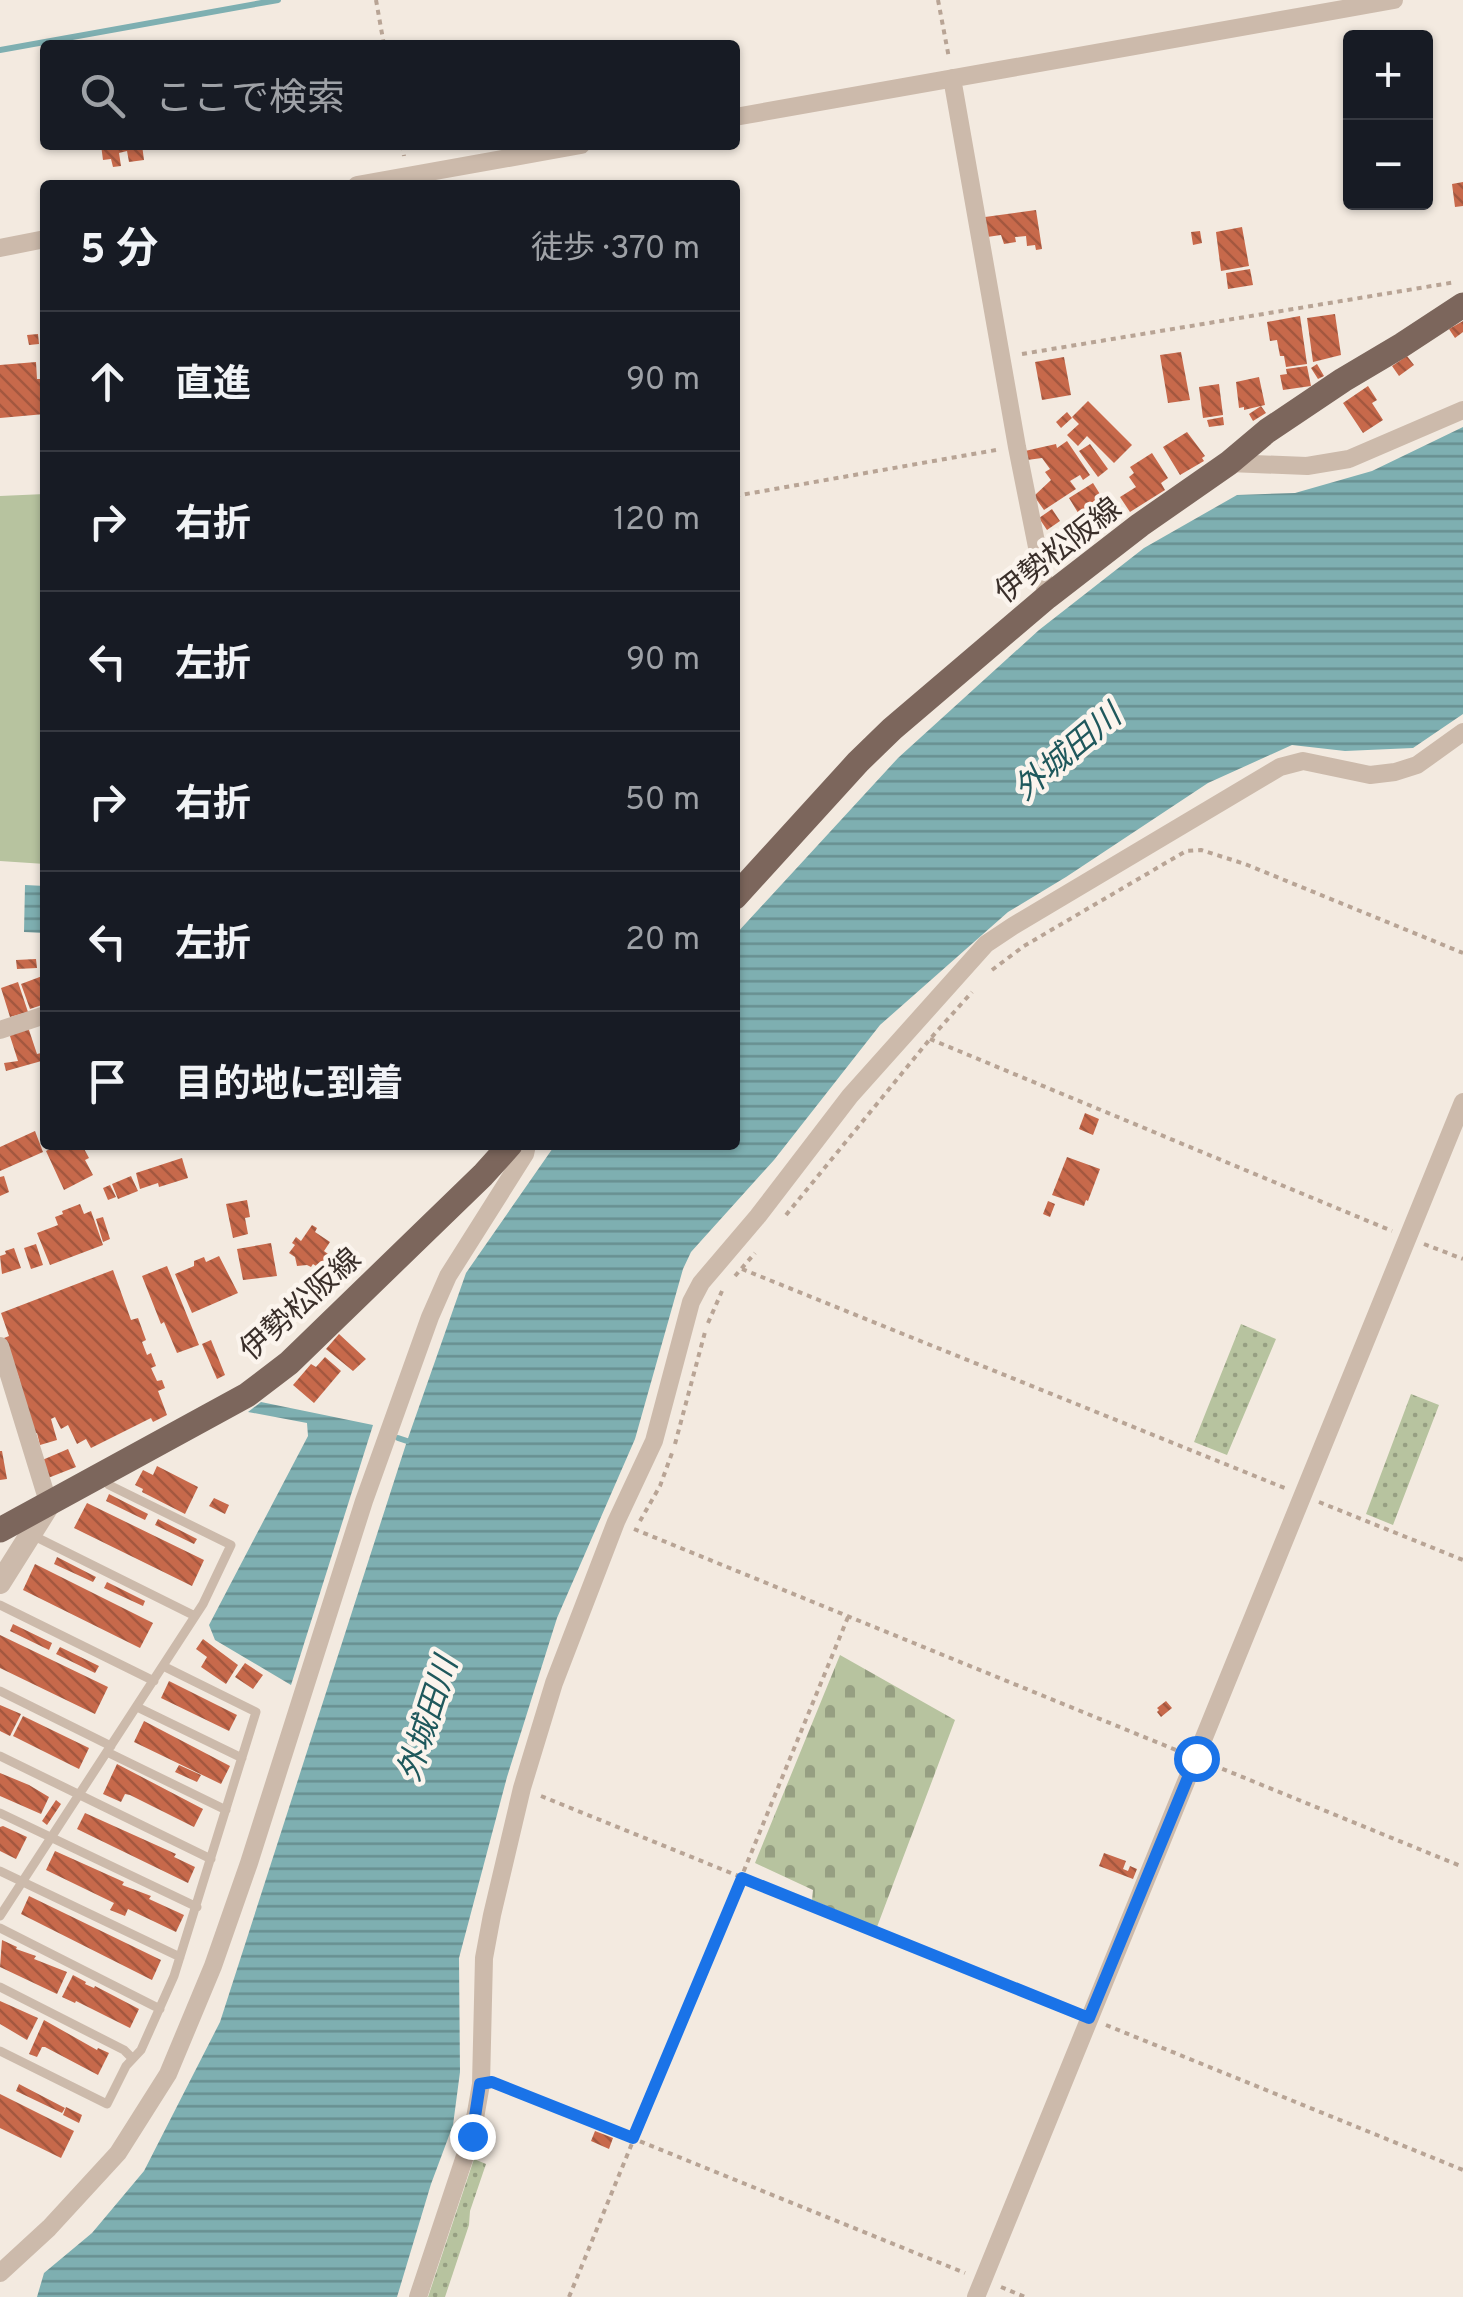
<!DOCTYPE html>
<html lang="ja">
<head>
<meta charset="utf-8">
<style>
  :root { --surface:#171b24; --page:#242831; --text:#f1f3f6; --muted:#9ea1a6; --line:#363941 }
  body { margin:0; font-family:Overpass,"Noto Sans JP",sans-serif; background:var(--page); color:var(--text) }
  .controls { position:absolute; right:30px; top:30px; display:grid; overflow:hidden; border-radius:10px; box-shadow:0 2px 8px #0004 }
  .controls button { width:90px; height:90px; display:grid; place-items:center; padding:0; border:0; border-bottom:2px solid var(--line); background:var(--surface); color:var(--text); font:50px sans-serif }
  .stop { position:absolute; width:30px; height:30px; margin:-22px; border:8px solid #1a73e8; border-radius:50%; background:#fff }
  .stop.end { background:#1a73e8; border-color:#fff; box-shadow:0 2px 10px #0008 }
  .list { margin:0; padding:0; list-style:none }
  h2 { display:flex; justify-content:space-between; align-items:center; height:130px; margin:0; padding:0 40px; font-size:42px }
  h2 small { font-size:32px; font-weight:400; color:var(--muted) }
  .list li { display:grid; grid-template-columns:65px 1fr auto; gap:30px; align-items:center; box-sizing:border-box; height:140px; padding:0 40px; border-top:2px solid var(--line) }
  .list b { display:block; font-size:38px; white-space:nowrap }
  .list em { font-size:32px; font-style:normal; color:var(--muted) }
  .icon { flex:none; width:55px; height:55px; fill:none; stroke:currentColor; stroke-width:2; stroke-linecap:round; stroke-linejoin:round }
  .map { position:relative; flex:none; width:1463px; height:2297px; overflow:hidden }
  .search { position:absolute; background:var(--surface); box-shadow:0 2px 8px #0004; left:40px; top:40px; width:700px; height:110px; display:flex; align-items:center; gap:25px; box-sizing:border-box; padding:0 35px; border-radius:10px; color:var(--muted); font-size:38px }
  .panel { position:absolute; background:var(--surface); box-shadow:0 2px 8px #0004; left:40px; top:180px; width:700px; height:970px; border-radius:10px }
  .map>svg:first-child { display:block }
  .grass { fill:url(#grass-dots) }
  .cemetery { fill:url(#cemetery-stones) }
  .garden { fill:#b7c39f }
  .water { fill:url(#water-rules) }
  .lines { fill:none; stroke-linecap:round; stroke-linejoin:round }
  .stream { stroke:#7eafb1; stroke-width:6 }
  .building { fill:url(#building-back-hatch) }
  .path { stroke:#b8a495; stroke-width:4; stroke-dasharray:5 5; stroke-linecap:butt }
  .service { stroke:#ccbaab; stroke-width:9 }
  .minor { stroke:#ccbaab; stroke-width:18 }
  .tertiary { stroke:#ccbaab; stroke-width:22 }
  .primary { stroke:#7c665c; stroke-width:25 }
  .route { stroke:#1a73e8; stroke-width:12 }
  .labels { text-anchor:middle; stroke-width:9; stroke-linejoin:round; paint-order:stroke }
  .street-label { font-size:30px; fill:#3a2f2a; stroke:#fbf4ed }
  .water-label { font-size:32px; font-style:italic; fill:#1f585c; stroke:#fbf4ed }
</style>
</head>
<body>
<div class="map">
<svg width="1463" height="2297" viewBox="0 0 1463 2297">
  <defs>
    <pattern id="grass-dots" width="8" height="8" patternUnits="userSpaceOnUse" patternTransform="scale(2.5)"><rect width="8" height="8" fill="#b7c39f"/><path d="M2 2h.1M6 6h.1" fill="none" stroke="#969f82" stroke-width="1.8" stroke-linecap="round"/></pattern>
    <pattern id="cemetery-stones" width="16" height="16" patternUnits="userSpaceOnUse" patternTransform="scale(2.5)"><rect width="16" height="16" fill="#b7c39f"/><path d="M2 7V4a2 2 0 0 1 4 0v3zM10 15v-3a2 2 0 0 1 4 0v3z" fill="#969f82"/></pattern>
    <pattern id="water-rules" width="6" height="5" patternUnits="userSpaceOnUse" patternTransform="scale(2.5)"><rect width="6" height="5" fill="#7eafb1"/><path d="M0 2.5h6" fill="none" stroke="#688f90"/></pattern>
    <pattern id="building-back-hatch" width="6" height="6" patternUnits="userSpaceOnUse" patternTransform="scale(2.5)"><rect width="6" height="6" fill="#c7694b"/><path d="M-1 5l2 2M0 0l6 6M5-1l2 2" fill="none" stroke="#a3573f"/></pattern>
  </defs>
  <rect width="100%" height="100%" fill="#f3eae0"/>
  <!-- grass -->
  <path class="grass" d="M1241,1324L1276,1339L1227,1455L1194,1442Z
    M1411,1394L1439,1405L1393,1525L1366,1514Z
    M474,2159L486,2164L470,2211L469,2225L445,2297H428Z"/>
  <!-- cemetery -->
  <path class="cemetery" d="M840,1655L955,1720L877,1927L812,1900L813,1890L755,1863Z"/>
  <!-- garden -->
  <path class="garden" d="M45,494L42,601L45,612V864L0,861V496Z"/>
  <!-- water -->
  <path class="water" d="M1463,427V714L1413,748L1345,751L1292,745L1208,783L1066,877L1008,912L880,1025L774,1160L691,1252L683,1269L635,1439L557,1618L507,1777L459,1958L460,2072L453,2125L431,2184L397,2297H37L44,2273L92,2233L144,2171L220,2022L407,1441L466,1273L555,1145H735V935L898,758L1039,630L1144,548L1237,495L1295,493L1372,471Z
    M25,885L45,886V933L24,932Z
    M261,1402L373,1425L291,1685L215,1640L209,1625L308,1436L307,1423L248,1412Z"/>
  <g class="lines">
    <!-- stream -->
    <path class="stream" d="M0,50L278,0
      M398,1438L407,1441"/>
  </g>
  <!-- building -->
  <path class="building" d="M101,145H142L144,160L129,162L127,151L119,153L121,166L113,167L111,159L103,160Z
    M1463,182V206L1455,207L1452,184Z
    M1036,210L1042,249L1036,250L1035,245L1027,246L1026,236L1015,237L1016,242L1004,244L1001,235L987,237L985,217Z
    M1242,227L1249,266L1221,271L1216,232Z
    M1200,231L1202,243L1193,245L1191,232Z
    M1250,269L1253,285L1228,289L1226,273Z
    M1335,314L1341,355L1313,362L1307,318Z
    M1300,316L1307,364L1286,367L1284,356H1280L1277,340L1270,341L1267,322Z
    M1463,321V332L1455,338L1449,329Z
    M38,334L39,344L29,345L27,335Z
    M1181,352L1190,400L1168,403L1160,355Z
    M1407,356L1414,365L1399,376L1392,366Z
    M1064,357L1071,395L1042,400L1035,362Z
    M36,362L37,379H45V414L0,418V365Z
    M1317,364L1324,376L1318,379L1311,368Z
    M1307,366L1311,386L1283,390L1280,375L1287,374L1286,369Z
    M1259,377L1265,405L1244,410V407L1239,408L1236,382Z
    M1219,384L1223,415L1203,418L1199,387Z
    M1368,386L1377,400L1372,403L1383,420L1363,433L1343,403Z
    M1088,401L1132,445L1114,463L1087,436L1078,446L1067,435L1079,424L1072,417Z
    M1261,406L1266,413L1253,421L1249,414Z
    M1067,412L1072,418L1061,428L1056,422Z
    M1223,417L1224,425L1209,427L1207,420Z
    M1187,432L1205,456L1202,458L1204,461L1180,475L1163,447Z
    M1067,441L1090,475L1083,480L1080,475L1070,481L1076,489L1044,510L1034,496L1051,480L1045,472L1050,469L1042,458L1027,460L1025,451L1056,444L1057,448Z
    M1090,444L1108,469L1098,477L1079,451Z
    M1152,453L1168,478L1161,483L1165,490L1130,512L1120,497L1136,487L1129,477L1134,473L1130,467Z
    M1093,483L1113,515L1095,527L1086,512L1080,516L1069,498Z
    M1052,509L1060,521L1047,530L1039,518Z
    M36,959L37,968L17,969L16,960Z
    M45,975V1004L30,1009L21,984Z
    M18,982L28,1012L10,1017L1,988Z
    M28,1027L37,1054L45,1052V1060L6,1071L4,1063L18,1061L9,1033Z
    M1085,1113L1099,1119L1093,1135L1079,1129Z
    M35,1131L43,1152L0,1171V1147Z
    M57,1145H82L89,1158L85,1160L93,1175L64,1190L46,1151Z
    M1067,1157L1100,1169L1088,1201L1086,1200L1084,1206L1052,1195Z
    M182,1158L188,1178L159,1187L158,1183L140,1189L136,1173Z
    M4,1176L9,1192L0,1196V1177Z
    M131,1176L138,1191L118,1199L112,1184Z
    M110,1185L116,1197L108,1200L103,1188Z
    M247,1200L250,1217L245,1218L248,1234L233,1238L226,1204Z
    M1048,1201L1055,1204L1050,1217L1043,1214Z
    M80,1204L84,1214L91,1211L103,1245L50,1265L37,1233L58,1225L55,1217L63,1214L62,1211Z
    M103,1217L110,1239L103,1242L96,1219Z
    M312,1225L317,1228L315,1232L330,1242L324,1251L328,1254L319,1268L313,1264L311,1267L307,1265L297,1266L295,1257L289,1253L295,1245L292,1243L296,1237L301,1241Z
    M271,1243L277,1276L243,1280L237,1249Z
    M36,1244L43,1265L31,1269L24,1248Z
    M14,1248L21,1268L2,1274L0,1256L6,1254L5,1251Z
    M219,1256L238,1293L192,1313L175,1274L194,1266V1261L204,1257L206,1262Z
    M167,1266L199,1345L177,1353L164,1322L161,1324L142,1276Z
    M113,1270L131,1320L138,1318L146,1340L142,1342L147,1355L151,1353L156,1366L151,1368L157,1381L162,1380L165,1388L158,1391L167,1415L153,1422L151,1418L91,1448L86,1439L77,1444L68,1425L61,1429L55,1417L51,1419L57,1440L40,1445L37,1433L31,1435L19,1378L4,1338L9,1336L1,1313Z
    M339,1334L366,1359L353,1371L326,1349Z
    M211,1340L225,1375L217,1379L202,1344Z
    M325,1357L341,1371L314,1403L293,1385L311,1364L316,1367Z
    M68,1449L76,1467L48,1478L40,1461Z
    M0,1451H2L7,1479L0,1480Z
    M157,1466L198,1487L185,1514L142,1492L143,1489L135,1485L143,1470L153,1475Z
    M109,1494L148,1514L145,1520L106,1501Z
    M214,1498L229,1505L225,1514L209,1506Z
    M87,1503L204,1560L192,1586L74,1528Z
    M158,1519L197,1539L194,1544L155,1525Z
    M57,1557L96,1577L93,1582L54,1564Z
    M35,1564L153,1623L140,1648L23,1590Z
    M107,1582L145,1601L143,1606L104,1588Z
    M13,1624L52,1643L49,1650L10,1631Z
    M0,1635L108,1687L95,1714L0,1668Z
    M203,1639L238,1665L226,1684L201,1667L207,1657L196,1649Z
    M60,1647L99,1666L95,1673L56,1654Z
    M245,1663L263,1675L253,1689L235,1677Z
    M169,1681L237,1715L229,1731L161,1698Z
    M1166,1701L1172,1708L1161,1717L1157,1712L1159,1710L1157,1708Z
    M0,1705L21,1714L10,1736L0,1731Z
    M23,1716L89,1748L79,1769L13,1736Z
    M144,1721L230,1766L221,1784L134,1742Z
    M117,1764L203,1809L194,1827L130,1795L125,1794L121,1802L103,1794Z
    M179,1765L201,1775L197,1782L175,1772Z
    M0,1773L29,1785L49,1797L41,1814L0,1796Z
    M56,1800L61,1804L47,1825L42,1821Z
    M85,1813L176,1854L174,1857L195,1867L188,1883L77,1829Z
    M3,1826L27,1837L16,1859L0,1851V1827Z
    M55,1851L124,1882L122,1885L151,1896L149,1899L184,1915L176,1932L128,1909L125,1916L110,1910L114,1903L46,1870Z
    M1104,1853L1126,1861L1123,1869L1128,1871L1130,1866L1137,1869L1133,1879L1099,1866Z
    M29,1896L161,1960L152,1980L21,1914Z
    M2,1940L17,1947L16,1949L36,1956L34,1959L67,1972L57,1994L0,1967Z
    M73,1975L86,1982L85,1984L94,1988L95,1986L139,2009L130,2028L76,2001L75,2003L62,1997Z
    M0,2001L38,2018L27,2040L0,2024Z
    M44,2020L97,2050L98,2048L109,2053L98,2075L45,2047H42L37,2057L29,2054Z
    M19,2084L65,2108L62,2113L16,2091Z
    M0,2094L74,2131L61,2158L0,2128Z
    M66,2107L82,2115L79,2123L63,2115Z
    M595,2131L613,2138L609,2149L591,2141Z"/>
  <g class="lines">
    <!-- path -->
    <path class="path" d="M376,0L384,45
      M938,0L949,58
      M402,145L404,156
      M1022,354L1456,282
      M735,496L996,450
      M992,970L1024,946L1186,851L1201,850L1245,864L1463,953
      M930,1039L1392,1231
      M786,1215L930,1039L972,992
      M1424,1244L1463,1259
      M742,1269L1287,1489
      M735,1276L755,1253
      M708,1323L722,1291
      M675,1444L705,1332
      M1319,1502L1463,1560
      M640,1521L660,1486L672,1453
      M634,1529L1176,1750
      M1213,1765L1463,1867
      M541,1796L1074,2012
      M1106,2025L1463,2170
      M501,2085L965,2273
      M1001,2287L1025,2297
      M569,2297L848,1617"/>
    <!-- service -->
    <path class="service" d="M34,1536L195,1616
      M0,1605L154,1681
      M0,1691L111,1746
      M137,1707L242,1758
      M107,1752L226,1810
      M0,1756L211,1859
      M0,1813L197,1907
      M0,1871L180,1957
      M0,1916L203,1604L231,1545L109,1485L104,1477
      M0,1928L160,2009
      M0,1987L124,2050L132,2058
      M0,2051L107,2104L126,2066L141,2050L174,1976L256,1712L163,1666"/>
    <!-- minor -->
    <path class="minor" d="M952,78L1017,447L1047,597
      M735,117L1394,0
      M357,185L581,145
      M0,248L45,239
      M1229,463L1307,466L1349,459L1463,410
      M0,1030L45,1015
      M0,1346L49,1505
      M0,2273L49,2228L118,2153L168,2074L213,1966L249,1863L364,1501L430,1317L448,1276L525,1154L527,1145
      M418,2297L472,2135L481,2084L484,1958L492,1915L522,1788L554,1683L616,1522L654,1441L691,1302L701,1283L758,1216L850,1096L986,944L1013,926L1280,767L1303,761L1370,775L1395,772L1417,765L1463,732
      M976,2297L1463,1102"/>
    <!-- tertiary -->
    <path class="tertiary" d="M0,1583L49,1505"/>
    <!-- primary -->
    <path class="primary" d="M735,897L858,762L892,729L1047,597L1140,525L1229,463L1267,431L1343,380L1402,345L1463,305
      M0,1530L247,1395L289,1363L483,1175L510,1145"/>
  </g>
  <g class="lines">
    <!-- route -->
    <path class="route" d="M472,2136L480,2084L492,2082L633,2138L742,1878L1089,2018L1196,1758"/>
  </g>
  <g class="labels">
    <!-- street labels -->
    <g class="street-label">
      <text transform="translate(1058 550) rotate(-38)" y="10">伊勢松阪線</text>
      <text transform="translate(300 1304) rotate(-42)" y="10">伊勢松阪線</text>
    </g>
    <!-- water labels -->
    <g class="water-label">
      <text transform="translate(1067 752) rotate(-40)" y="11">外城田川</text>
      <text transform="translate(427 1719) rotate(-72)" y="11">外城田川</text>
    </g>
  </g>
</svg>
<div class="controls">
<button>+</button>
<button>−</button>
</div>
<div class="stop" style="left:1196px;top:1758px"></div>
<div class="stop end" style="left:472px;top:2136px"></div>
<div class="search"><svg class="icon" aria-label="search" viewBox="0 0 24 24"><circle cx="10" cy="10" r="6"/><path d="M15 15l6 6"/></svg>ここで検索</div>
<section class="panel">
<h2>5 分<small>徒歩 · 370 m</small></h2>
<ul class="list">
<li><svg class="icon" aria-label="ahead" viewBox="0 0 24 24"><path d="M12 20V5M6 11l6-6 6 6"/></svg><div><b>直進</b></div><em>90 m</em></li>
<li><svg class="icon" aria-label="right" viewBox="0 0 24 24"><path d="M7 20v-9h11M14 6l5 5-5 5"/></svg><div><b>右折</b></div><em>120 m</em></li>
<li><svg class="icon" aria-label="left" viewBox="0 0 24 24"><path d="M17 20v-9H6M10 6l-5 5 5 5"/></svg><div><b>左折</b></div><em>90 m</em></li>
<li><svg class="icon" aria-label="right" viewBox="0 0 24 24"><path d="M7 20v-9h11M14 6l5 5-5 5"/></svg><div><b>右折</b></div><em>50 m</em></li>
<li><svg class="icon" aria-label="left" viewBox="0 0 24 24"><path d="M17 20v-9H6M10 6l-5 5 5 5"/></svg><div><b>左折</b></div><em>20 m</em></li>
<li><svg class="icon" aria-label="arrive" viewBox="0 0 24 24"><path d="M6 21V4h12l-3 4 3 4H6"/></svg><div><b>目的地に到着</b></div></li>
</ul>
</section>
</div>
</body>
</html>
